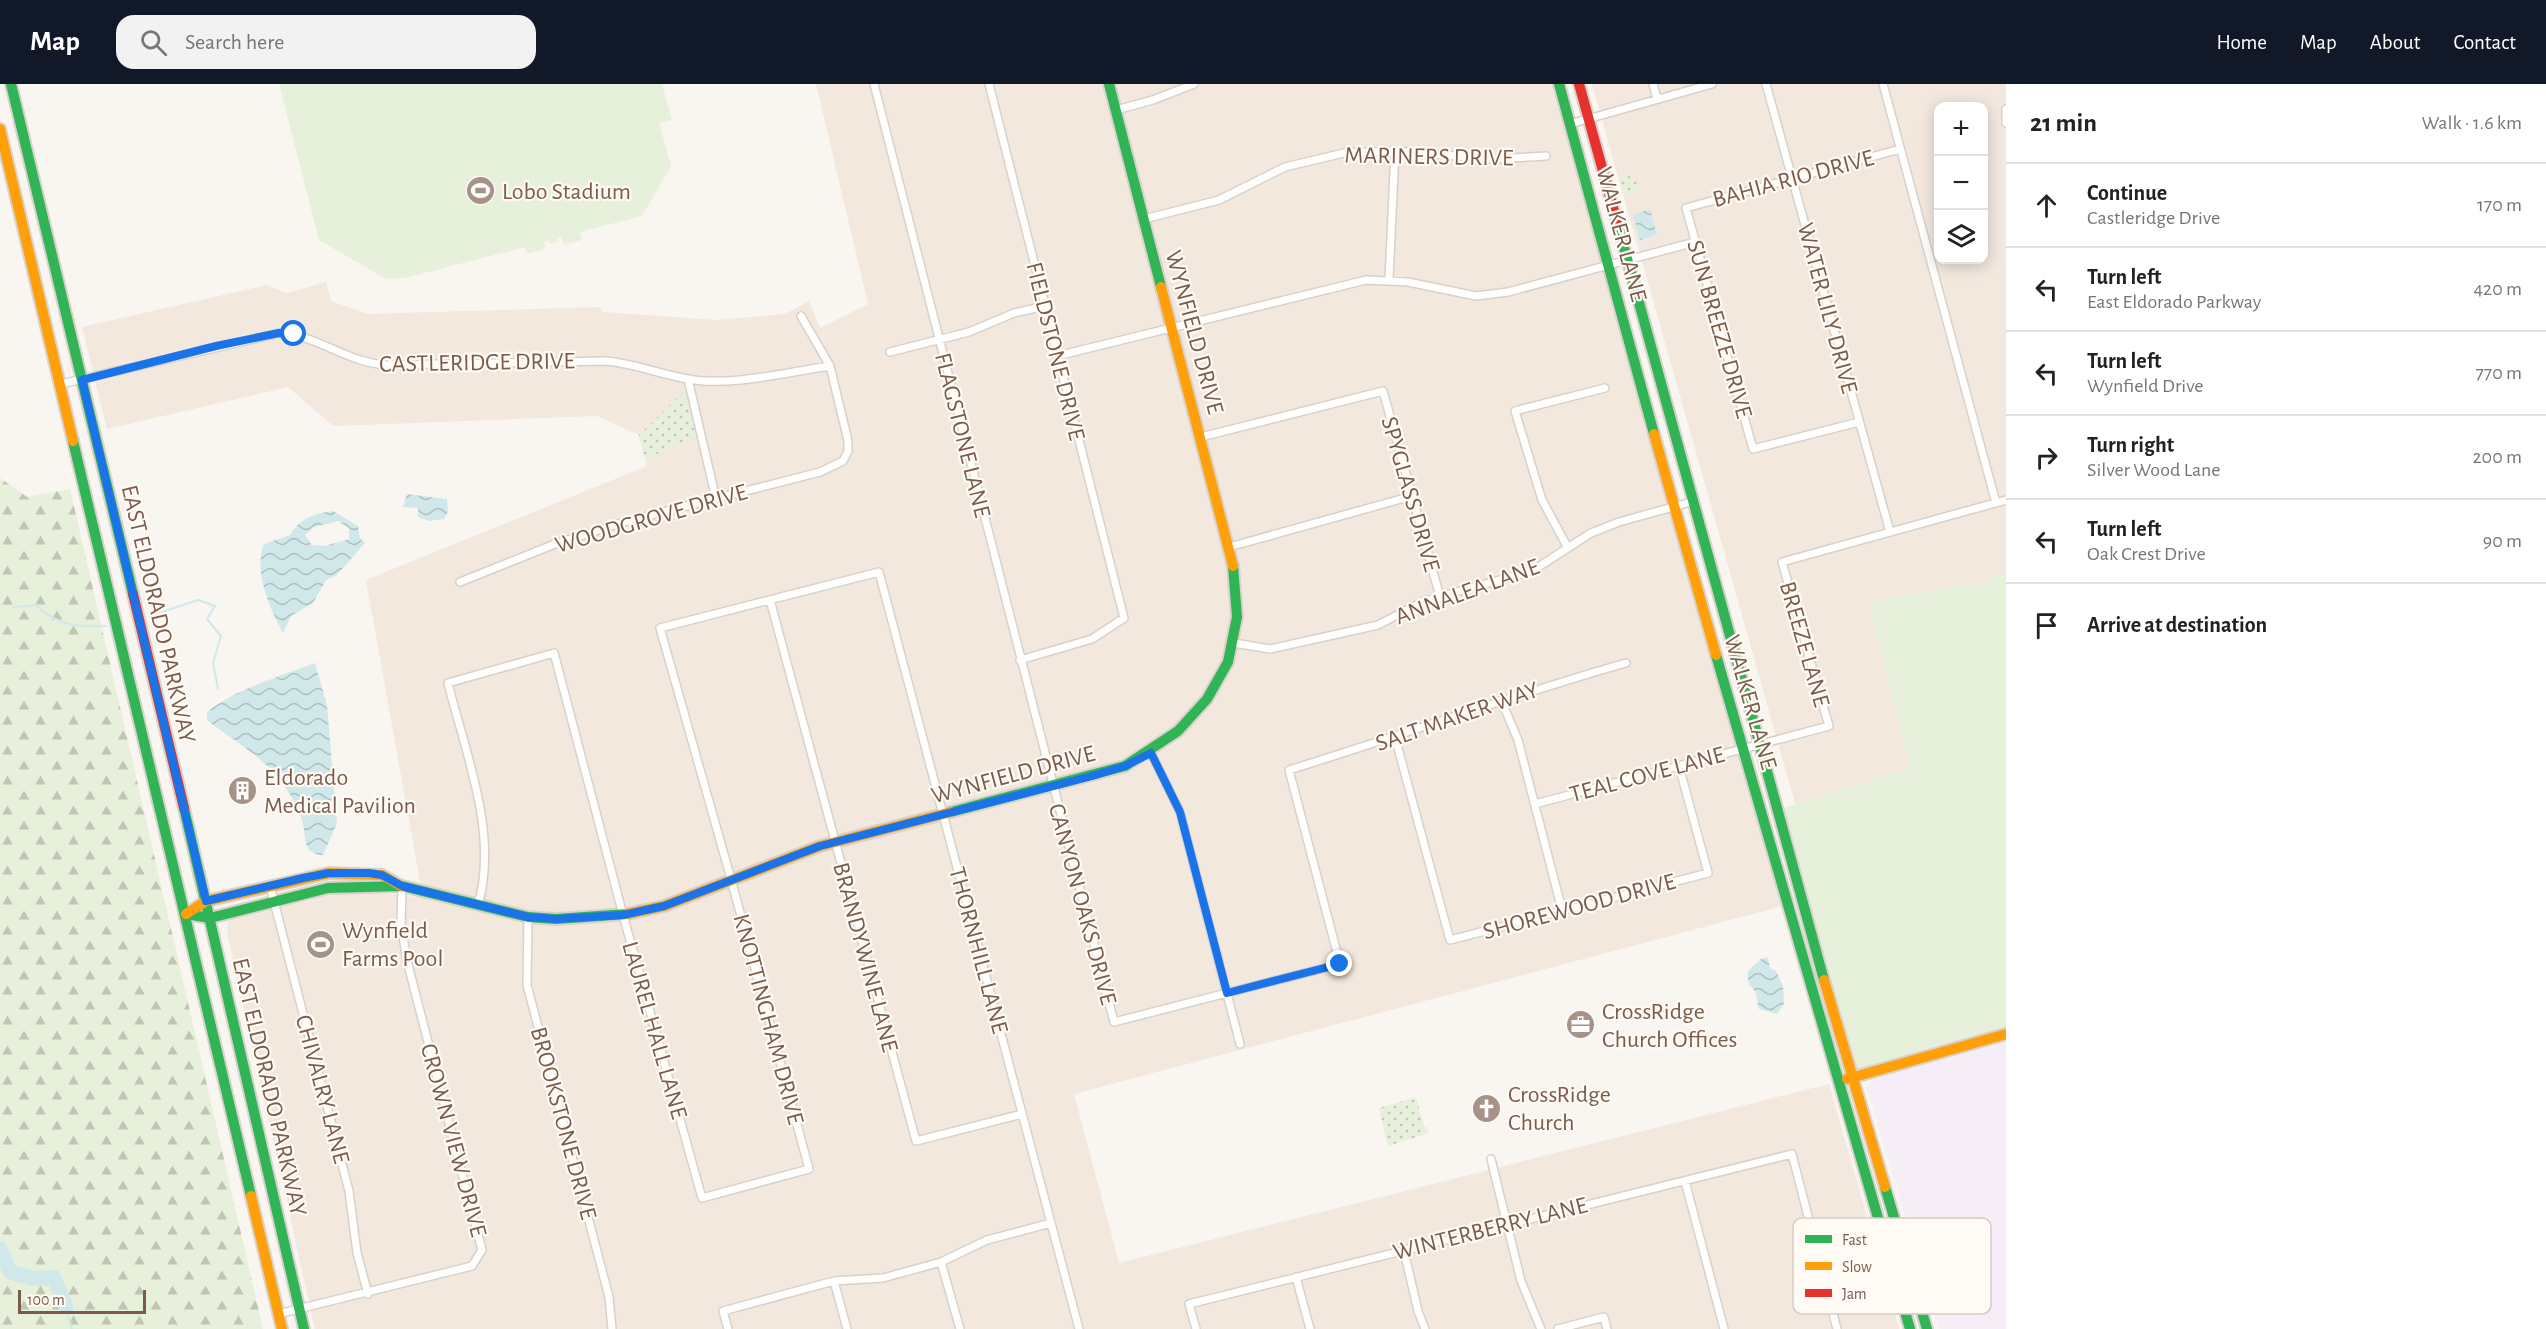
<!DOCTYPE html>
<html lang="en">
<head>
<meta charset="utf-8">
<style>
  :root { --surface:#fff; --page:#f2f2f2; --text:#222; --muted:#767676; --line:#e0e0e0; --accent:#111827 }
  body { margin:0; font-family:"Alegreya Sans",sans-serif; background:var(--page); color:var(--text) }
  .controls { position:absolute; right:18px; top:18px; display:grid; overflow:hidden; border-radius:12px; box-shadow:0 3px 15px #0003 }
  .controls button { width:54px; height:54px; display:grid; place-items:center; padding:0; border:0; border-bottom:2px solid var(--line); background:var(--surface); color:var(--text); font:30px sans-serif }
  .scale { position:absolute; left:18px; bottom:15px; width:128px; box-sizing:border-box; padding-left:6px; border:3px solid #7a5c4d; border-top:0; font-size:16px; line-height:21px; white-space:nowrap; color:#7a5c4d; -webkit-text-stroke:4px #fffaf3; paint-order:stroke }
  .stop { position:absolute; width:18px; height:18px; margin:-14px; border:4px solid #1a73e8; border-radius:50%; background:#fff }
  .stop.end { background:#1a73e8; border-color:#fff; box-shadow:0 2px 6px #0008 }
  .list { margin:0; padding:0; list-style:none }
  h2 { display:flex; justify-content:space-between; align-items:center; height:78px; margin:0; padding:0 24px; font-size:26px }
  h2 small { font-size:20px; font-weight:400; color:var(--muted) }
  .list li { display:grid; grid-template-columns:39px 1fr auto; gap:18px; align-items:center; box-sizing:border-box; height:84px; padding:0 24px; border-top:2px solid var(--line) }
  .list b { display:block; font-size:22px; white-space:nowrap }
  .list p { margin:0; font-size:20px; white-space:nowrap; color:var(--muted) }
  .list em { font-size:20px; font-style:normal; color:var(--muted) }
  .icon { flex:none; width:33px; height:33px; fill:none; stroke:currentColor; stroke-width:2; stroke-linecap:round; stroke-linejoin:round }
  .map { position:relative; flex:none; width:2006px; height:1245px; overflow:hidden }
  header { display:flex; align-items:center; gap:36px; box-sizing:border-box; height:84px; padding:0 30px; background:var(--accent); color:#fff }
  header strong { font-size:28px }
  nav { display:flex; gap:33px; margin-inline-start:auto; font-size:21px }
  .search { width:420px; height:54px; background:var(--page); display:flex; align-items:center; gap:15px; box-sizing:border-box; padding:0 21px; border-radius:18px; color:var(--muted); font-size:22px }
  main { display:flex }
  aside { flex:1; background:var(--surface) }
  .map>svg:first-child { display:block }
  .residential { fill:#f2e8de; fill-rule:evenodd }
  .education { fill:#f6eef6 }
  .grass { fill:#e7f0db }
  .forest { fill:url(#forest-firs) }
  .park { fill:url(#park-dots) }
  .water { fill:url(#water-waves); fill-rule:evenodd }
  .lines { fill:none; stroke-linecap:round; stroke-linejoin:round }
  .stream { stroke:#d0e8ea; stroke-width:2 }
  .river { stroke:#d0e8ea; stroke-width:15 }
  .street-casing { stroke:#d7d1cb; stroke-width:10 }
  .fast-casing { stroke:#d9d2cb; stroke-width:14 }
  .slow-casing { stroke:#d9d2cb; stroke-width:14 }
  .jam-casing { stroke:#d9d2cb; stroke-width:14 }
  .street { stroke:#fefefd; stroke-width:7 }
  .fast { stroke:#30b455; stroke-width:10 }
  .slow { stroke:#ff9f0a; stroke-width:10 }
  .jam { stroke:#e5322d; stroke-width:10 }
  .route { stroke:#1a73e8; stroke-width:8 }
  .labels { text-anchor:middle; stroke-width:4.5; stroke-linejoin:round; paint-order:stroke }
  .street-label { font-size:24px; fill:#7a5c4d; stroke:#fffaf3 }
  .poi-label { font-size:24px; fill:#7a5c4d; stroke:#fffaf3; text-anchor:start }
  .key { fill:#fffaf3; stroke:#d7cbc1; stroke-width:1.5 }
  .key-label { font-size:16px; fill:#7a5c4d }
</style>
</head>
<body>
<header>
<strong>Map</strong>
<div class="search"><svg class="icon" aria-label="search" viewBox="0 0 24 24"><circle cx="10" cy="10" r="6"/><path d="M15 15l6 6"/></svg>Search here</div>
<nav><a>Home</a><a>Map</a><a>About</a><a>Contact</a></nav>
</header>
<main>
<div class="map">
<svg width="2006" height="1245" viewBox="0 0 2006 1245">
  <defs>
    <pattern id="forest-firs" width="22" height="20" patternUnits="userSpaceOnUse" patternTransform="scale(1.5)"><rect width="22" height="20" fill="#e7f0db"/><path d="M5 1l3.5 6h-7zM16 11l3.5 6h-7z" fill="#c0c6b4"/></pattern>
    <pattern id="park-dots" width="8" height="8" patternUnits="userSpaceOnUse" patternTransform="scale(1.5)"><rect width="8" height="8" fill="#e7f0db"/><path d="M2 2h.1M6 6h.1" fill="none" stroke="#c0c6b4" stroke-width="1.8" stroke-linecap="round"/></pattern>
    <pattern id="water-waves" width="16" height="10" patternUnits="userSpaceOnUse" patternTransform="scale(1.5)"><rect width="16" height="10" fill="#d0e8ea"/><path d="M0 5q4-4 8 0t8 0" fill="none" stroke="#aebfc0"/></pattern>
  </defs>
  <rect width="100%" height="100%" fill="#f9f5f0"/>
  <!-- residential -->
  <path class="residential" d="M816,0H1558L1787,821L1074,1010L1119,1179L1829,1000L1899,1245H315L227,849L228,837L334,810L369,808L423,814L366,496L647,382L639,351L597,332L333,342L288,303L107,345L82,243L267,201L287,209L326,198L331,217L367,230L600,223L602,228L717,236L785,230L809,217L820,244L868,220Z
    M1592,0H2006V956L1873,995ZM1938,22H1984V176H1938Z"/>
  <!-- education -->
  <path class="education" d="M2006,956V1245H1940L1867,1005L1873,995Z"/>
  <!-- grass -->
  <path class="grass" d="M279,0H662L672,36L659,39L671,82L642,132L580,148L582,156L564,160L561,153L557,154L558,158L550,160L549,156L544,158L545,165L527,170L525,163L405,194L386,195L319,156Z
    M2006,487V949L1853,993L1777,726L1911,684L1868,518L1983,498Z"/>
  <!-- forest -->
  <path class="forest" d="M0,394L27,413L70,405L263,1245H0Z"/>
  <!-- park -->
  <path class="park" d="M1625,89L1638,99V107L1631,111L1623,106L1619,98Z
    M684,307L696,353L645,375L639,351Z
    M1416,1013L1424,1043H1427L1429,1049L1388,1062L1379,1024Z"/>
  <!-- water -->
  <path class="water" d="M1650,125L1657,151L1640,156L1633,131Z
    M407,410L447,415L448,428L444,435L429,437L418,433V424L403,423Z
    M333,427L358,442L360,454L365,459L337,491L326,496L313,519L291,532L283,549C270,524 253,488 264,460L290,451C299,435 315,429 333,427ZM338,437L349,444V455L325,462L312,461L305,451L314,443Z
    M315,579L327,621L337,739L323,771C303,771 306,754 303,740C301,731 296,722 292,714C269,674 241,663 207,636V628C238,604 279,593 315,579Z
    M329,850L333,853L336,861L333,865L313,870L309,868L306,859L309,856Z
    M1768,873L1770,884L1776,887L1783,902L1784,920L1777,930L1759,925C1757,920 1758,915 1756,910C1753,900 1747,906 1748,887L1761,875Z"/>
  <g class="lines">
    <!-- stream -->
    <path class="stream" d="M13,523L36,521C58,542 76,543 106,542
      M150,532L198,516L215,522L207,535L221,552L213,579L218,605
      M68,1232L72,1245"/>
    <!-- river -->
    <path class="river" d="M0,1165L10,1188L32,1194H54L66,1223"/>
    <defs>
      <path id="street" d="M874,0L1114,938L1340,880L1289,686C1402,651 1513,611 1626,579
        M989,0L1124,534L1092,555L1020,576
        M1653,0L1657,15
        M1766,0L1890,448
        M1883,0L1996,419
        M2006,25V39
        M1116,26L1153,16L1194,0
        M1570,40L1712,0
        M1144,135L1219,116L1285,83L1344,69L1395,67L1495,75L1546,72
        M1389,195L1395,67
        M890,268L969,248L1014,229L1045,222
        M1057,272L1366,196L1408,198L1476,212L1508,208L1695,158
        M688,295L716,415
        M61,300L279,249C318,251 347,279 387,281L607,277C635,280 660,290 688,295C730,303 787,288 830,282
        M1859,338L1753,365L1686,124L1900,65
        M1201,353L1383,307L1440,513
        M1229,463L1412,412
        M1568,464L1542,416L1515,327L1605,304
        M460,498L555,460L624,438L820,388L843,377L848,367V357L830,282L801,232
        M770,516L916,1057L1022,1030
        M1234,559L1270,565L1378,541L1424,517L1532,487L1591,449L1619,438L1691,418
        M1501,616L1518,656L1562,826
        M1395,653L1450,856L1708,789L1679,682
        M1151,669L1180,728L1240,960
        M1535,720L1829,642L1782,478L2006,416
        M270,802L349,1107L357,1169L368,1210
        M478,821C499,750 465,668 448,599L554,569L623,831L702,1114L809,1085L731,795L660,544L879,488L1079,1245
        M528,833L527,901L609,1213L612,1245
        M1491,1075L1521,1197L1541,1245
        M1685,1097L1724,1245
        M1404,1167L1418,1227L1425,1245
        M941,1178L960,1245
        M1296,1193L1310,1245
        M834,1197L847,1245
        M278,1230L472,1182L482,1166L407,877L401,840L402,802
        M728,1245L723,1227L834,1197L883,1194L941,1178L987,1156L1051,1139
        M1196,1245L1189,1220L1792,1070L1837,1245
        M1558,1245L1604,1233L1607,1245"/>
      <path id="fast" d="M11,0L133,510
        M1109,0L1161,203
        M1559,0L1654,350
        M1617,138L1824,896
        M73,357L251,1112
        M1716,571L1910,1245
        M184,724L304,1245
        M951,728L1125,682L1178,647L1207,615L1228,578L1237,533L1233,482
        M186,830L210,834L328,804L402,802L528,833L556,835L627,830
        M1885,1103L1927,1245"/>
      <path id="slow" d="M0,45L73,357
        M1161,203L1233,482
        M1654,350L1716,571
        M186,830L206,817L329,789L382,791L401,802
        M627,830L664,822L820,762L951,728
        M1824,896L1885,1103
        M1847,995L2006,950
        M251,1112L282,1245"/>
      <path id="jam" d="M1579,0L1617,138
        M133,510L184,724"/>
    </defs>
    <!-- street casing -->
    <use href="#street" class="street-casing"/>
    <!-- fast casing -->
    <use href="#fast" class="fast-casing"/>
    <!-- slow casing -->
    <use href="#slow" class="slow-casing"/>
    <!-- jam casing -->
    <use href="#jam" class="jam-casing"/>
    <!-- street -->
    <use href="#street" class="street"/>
    <!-- fast -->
    <use href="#fast" class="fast"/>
    <!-- slow -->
    <use href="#slow" class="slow"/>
    <!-- jam -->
    <use href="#jam" class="jam"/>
  </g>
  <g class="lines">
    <!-- route -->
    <path class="route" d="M294,250L279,249L216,262L82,296L206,817L303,794L329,789H369L382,791L402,802L528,833L556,835L623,831L664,822L820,762L1092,692L1125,682L1151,669L1180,728L1227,909L1340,880"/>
  </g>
  <!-- icons -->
  <defs>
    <symbol id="stadium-disc" viewBox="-11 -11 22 22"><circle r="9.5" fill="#a69286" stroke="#fffaf3"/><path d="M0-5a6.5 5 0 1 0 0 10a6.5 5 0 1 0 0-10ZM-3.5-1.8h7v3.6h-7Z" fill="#fff"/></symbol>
    <symbol id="building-disc" viewBox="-11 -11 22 22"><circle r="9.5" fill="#a69286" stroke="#fffaf3"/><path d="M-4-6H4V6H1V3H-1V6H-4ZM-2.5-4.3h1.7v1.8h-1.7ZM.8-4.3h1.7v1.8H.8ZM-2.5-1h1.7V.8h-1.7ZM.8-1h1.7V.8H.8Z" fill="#fff"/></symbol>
    <symbol id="office-disc" viewBox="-11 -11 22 22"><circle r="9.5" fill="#a69286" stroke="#fffaf3"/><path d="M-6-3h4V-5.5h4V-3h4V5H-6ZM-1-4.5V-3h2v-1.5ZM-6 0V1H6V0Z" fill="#fff"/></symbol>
    <symbol id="church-disc" viewBox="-11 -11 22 22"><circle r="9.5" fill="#a69286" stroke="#fffaf3"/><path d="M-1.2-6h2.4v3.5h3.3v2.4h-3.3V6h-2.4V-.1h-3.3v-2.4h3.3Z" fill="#fff"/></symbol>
  </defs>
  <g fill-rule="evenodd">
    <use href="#stadium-disc" x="464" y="90" width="33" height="33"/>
    <use href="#building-disc" x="226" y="690" width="33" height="33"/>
    <use href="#stadium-disc" x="304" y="844" width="33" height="33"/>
    <use href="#office-disc" x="1564" y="924" width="33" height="33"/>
    <use href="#church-disc" x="1470" y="1008" width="33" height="33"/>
  </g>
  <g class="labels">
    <!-- street labels -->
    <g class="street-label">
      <text transform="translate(1429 72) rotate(1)" y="8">MARINERS DRIVE</text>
      <text transform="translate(1793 94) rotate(-15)" y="8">BAHIA RIO DRIVE</text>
      <text transform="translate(1622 150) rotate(75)" y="8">WALKER LANE</text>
      <text transform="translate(1828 224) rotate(75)" y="8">WATER LILY DRIVE</text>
      <text transform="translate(1720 245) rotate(74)" y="8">SUN BREEZE DRIVE</text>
      <text transform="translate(1195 248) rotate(75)" y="8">WYNFIELD DRIVE</text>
      <text transform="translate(1056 267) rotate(76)" y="8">FIELDSTONE DRIVE</text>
      <text transform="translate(477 278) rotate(-1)" y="8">CASTLERIDGE DRIVE</text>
      <text transform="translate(963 351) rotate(76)" y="8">FLAGSTONE LANE</text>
      <text transform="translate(1411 410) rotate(74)" y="8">SPYGLASS DRIVE</text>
      <text transform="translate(651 434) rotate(-16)" y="8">WOODGROVE DRIVE</text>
      <text transform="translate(1467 507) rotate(-20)" y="8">ANNALEA LANE</text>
      <text transform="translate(159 530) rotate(77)" y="8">EAST ELDORADO PARKWAY</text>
      <text transform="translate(1805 560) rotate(74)" y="8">BREEZE LANE</text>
      <text transform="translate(1751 618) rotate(74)" y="8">WALKER LANE</text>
      <text transform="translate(1457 632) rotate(-19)" y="8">SALT MAKER WAY</text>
      <text transform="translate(1013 690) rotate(-15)" y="8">WYNFIELD DRIVE</text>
      <text transform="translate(1647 690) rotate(-15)" y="8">TEAL COVE LANE</text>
      <text transform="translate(1083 820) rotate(75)" y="8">CANYON OAKS DRIVE</text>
      <text transform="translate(1579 822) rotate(-15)" y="8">SHOREWOOD DRIVE</text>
      <text transform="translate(979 866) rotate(75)" y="8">THORNHILL LANE</text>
      <text transform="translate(866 873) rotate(75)" y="8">BRANDYWINE LANE</text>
      <text transform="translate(769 935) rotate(75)" y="8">KNOTTINGHAM DRIVE</text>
      <text transform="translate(655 946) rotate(74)" y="8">LAUREL HALL LANE</text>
      <text transform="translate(270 1003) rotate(77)" y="8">EAST ELDORADO PARKWAY</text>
      <text transform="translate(323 1005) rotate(75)" y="8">CHIVALRY LANE</text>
      <text transform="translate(564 1039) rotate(75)" y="8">BROOKSTONE DRIVE</text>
      <text transform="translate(454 1056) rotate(75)" y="8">CROWN VIEW DRIVE</text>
      <text transform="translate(1490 1144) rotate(-14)" y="8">WINTERBERRY LANE</text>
    </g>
    <!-- poi labels -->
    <g class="poi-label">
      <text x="502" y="115">Lobo Stadium</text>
      <text x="264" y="701">Eldorado<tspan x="264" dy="28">Medical Pavilion</tspan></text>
      <text x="342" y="854">Wynfield<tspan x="342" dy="28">Farms Pool</tspan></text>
      <text x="1602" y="935">CrossRidge<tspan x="1602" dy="28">Church Offices</tspan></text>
      <text x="1508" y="1018">CrossRidge<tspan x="1508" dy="28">Church</tspan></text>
    </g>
  </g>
  <!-- legend -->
  <rect x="1793" y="1134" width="198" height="96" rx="9" class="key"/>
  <rect x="1805" y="1151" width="27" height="8" fill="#30b455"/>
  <rect x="1805" y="1178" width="27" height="8" fill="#ff9f0a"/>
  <rect x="1805" y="1205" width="27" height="8" fill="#e5322d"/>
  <g class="key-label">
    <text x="1842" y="1161">Fast</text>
    <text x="1842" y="1188">Slow</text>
    <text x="1842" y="1215">Jam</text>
  </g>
</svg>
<div class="controls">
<button>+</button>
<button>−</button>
<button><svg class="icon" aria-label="layers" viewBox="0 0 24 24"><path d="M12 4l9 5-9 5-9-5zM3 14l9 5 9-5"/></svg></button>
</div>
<div class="scale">100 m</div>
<div class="stop" style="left:294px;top:250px"></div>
<div class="stop end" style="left:1340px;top:880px"></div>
</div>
<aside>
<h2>21 min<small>Walk · 1.6 km</small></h2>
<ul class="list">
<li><svg class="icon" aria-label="ahead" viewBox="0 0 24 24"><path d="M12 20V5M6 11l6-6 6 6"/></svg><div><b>Continue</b><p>Castleridge Drive</p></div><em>170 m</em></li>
<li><svg class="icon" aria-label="left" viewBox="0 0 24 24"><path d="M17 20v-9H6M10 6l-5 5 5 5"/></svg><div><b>Turn left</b><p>East Eldorado Parkway</p></div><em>420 m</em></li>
<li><svg class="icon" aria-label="left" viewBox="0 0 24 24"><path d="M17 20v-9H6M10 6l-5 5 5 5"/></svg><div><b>Turn left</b><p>Wynfield Drive</p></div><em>770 m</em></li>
<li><svg class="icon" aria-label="right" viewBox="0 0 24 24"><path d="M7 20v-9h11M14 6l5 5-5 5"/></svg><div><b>Turn right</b><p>Silver Wood Lane</p></div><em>200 m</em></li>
<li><svg class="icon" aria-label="left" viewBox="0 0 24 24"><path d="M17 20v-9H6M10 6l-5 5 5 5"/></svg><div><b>Turn left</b><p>Oak Crest Drive</p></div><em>90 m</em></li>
<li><svg class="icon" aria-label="arrive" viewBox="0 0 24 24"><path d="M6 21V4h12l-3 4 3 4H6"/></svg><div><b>Arrive at destination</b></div></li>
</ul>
</aside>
</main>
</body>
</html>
